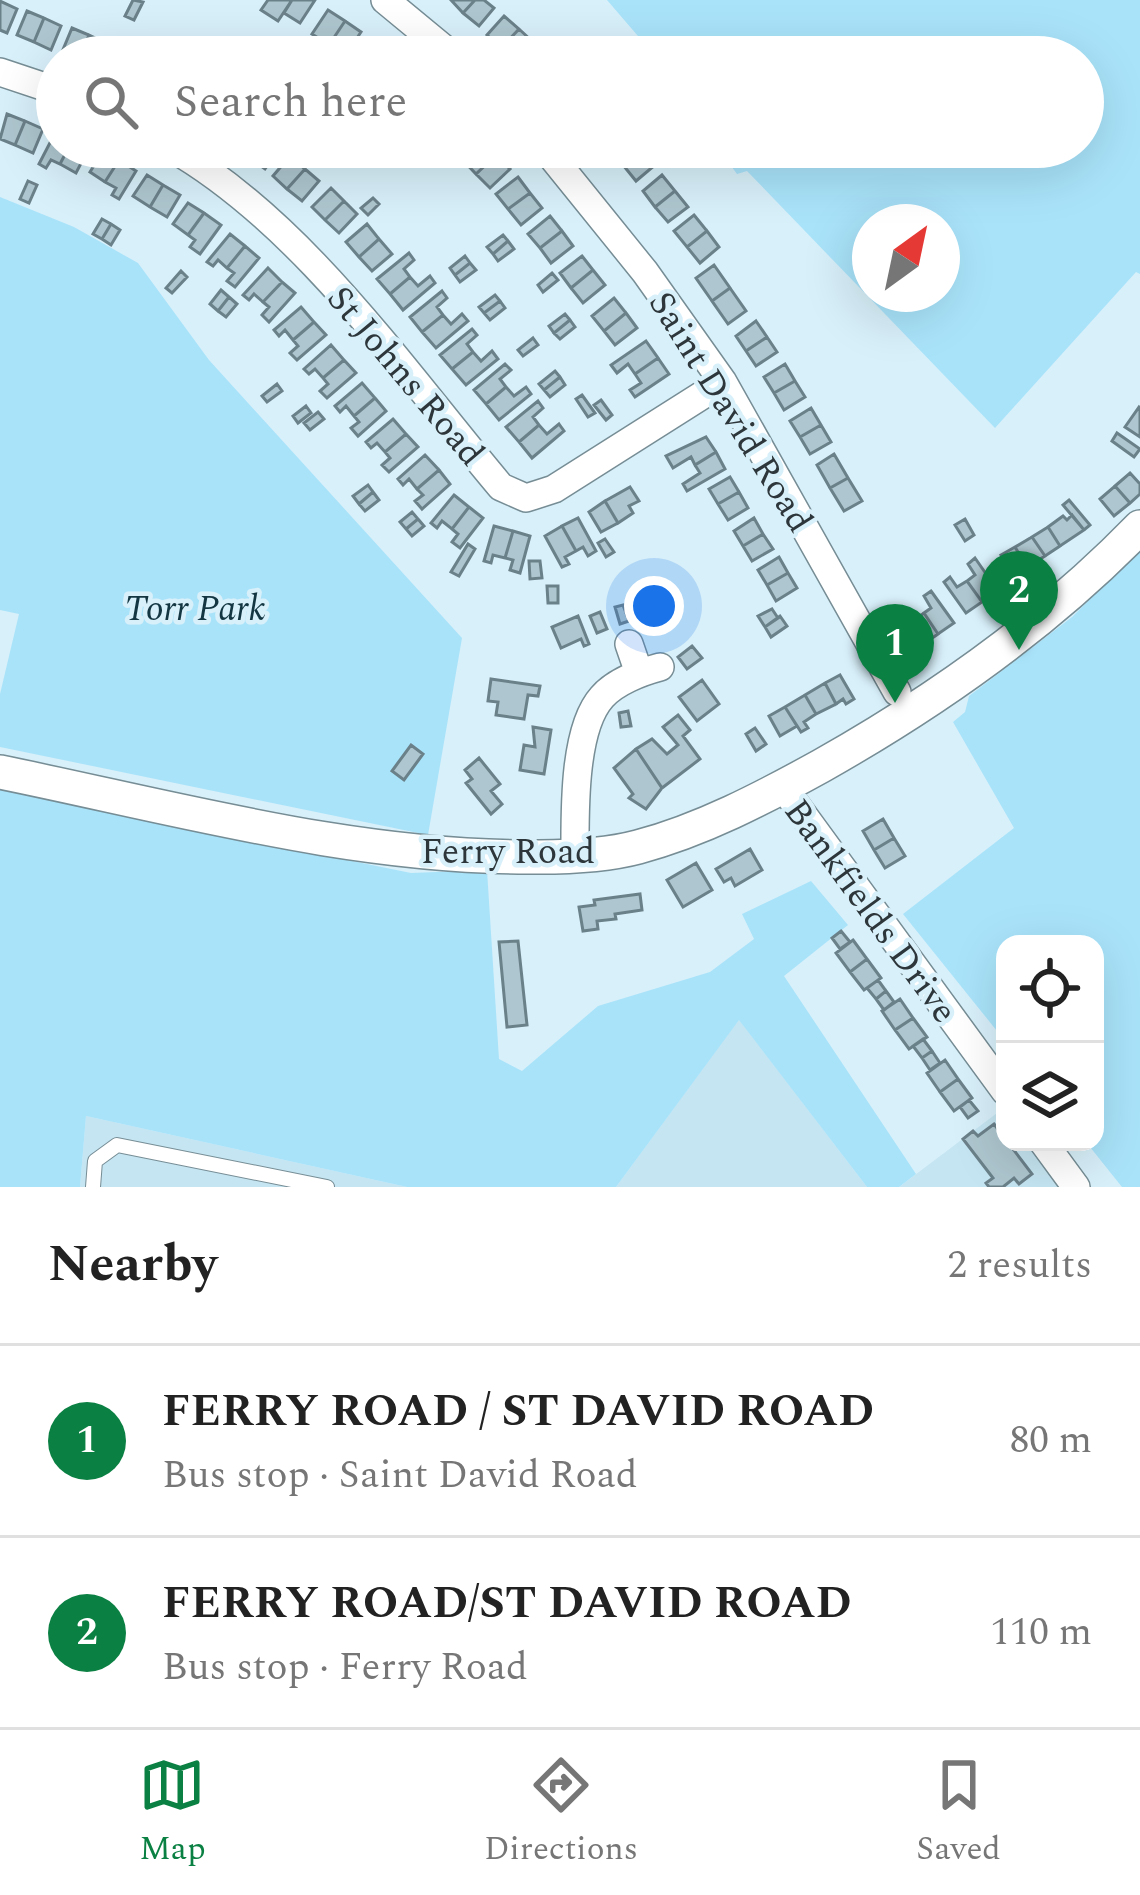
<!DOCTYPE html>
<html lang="en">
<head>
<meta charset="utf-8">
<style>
  :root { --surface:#fff; --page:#f2f2f2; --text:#222; --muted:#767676; --line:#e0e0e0; --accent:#0b8043 }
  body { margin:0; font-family:Spectral,serif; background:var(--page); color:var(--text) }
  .controls { position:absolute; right:36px; bottom:36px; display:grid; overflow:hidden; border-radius:24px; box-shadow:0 12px 48px #0002 }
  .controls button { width:108px; height:108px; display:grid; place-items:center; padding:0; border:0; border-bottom:3px solid var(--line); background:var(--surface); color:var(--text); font:60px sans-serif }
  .compass { position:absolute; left:852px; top:204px; width:108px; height:108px; border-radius:50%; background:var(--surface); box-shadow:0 12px 48px #0002; rotate:33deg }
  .you { position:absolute; left:654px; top:606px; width:42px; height:42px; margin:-30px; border:9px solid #fff; border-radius:50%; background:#1a73e8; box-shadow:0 0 0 18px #1a73e833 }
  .badge { display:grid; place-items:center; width:78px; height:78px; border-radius:50%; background:var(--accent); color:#fff; font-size:39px; font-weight:700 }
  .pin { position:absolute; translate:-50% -99px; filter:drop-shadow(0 3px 6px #0008) }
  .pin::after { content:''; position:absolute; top:63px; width:42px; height:36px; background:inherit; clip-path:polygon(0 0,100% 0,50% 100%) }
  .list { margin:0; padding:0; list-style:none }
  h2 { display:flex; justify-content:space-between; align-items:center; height:156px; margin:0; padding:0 48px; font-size:51px }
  h2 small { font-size:39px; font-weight:400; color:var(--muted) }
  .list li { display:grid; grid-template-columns:78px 1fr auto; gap:36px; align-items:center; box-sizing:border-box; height:192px; padding:0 48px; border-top:3px solid var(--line) }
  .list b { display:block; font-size:45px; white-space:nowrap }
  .list p { margin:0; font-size:39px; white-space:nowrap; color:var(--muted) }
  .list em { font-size:39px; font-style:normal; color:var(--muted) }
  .icon { flex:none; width:66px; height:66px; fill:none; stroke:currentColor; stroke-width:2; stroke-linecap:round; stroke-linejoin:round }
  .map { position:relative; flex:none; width:1140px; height:1187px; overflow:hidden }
  .search { position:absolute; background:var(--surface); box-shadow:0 12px 48px #0002; left:36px; right:36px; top:36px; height:132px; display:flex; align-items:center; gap:30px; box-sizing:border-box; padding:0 42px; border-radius:66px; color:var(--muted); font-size:45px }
  .sheet { height:540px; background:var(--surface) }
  nav { display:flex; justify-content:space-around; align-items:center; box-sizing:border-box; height:168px; border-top:3px solid var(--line); background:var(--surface); font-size:33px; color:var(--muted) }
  nav a { display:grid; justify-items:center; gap:6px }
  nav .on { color:var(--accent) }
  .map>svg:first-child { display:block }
  .built { fill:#c5e5f2 }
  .green { fill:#a9e3fa; fill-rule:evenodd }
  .building { fill:#aec6cf; stroke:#6b818a; stroke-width:3 }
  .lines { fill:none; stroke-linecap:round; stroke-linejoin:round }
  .service-casing { stroke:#768d95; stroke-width:16 }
  .minor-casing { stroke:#768d95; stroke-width:30 }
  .tertiary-casing { stroke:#768d95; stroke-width:36 }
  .service { stroke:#fff; stroke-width:14 }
  .minor { stroke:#fff; stroke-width:27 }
  .tertiary { stroke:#fff; stroke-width:33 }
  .labels { text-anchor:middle; stroke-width:9; stroke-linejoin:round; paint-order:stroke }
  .street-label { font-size:36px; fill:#2d363a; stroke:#d8f0fa }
  .park-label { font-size:36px; font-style:italic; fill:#133642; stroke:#d8f0fa }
</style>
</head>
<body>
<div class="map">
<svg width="1140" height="1187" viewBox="0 0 1140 1187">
  <rect width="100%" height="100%" fill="#d8f0fa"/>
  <!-- built -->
  <path class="built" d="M739,1019L867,1187H616Z
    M1005,1107V1142H1033L1067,1187H899Z
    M86,1116L407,1187H80Z"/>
  <!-- green -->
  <path class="green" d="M607,0H1140V274L1136,272L995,428L747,171L737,174L723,155L728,147H1083V57H656ZM870,222H942V294H870Z
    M0,197L74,227L138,263L209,360L462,638L428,835L0,747V694L19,614L0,610Z
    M1140,549V1187H1122L1086,1142H1095V944H1005V1041L903,914L1014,828L953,722L965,712L969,696L1072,617Z
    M0,789L411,873L487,870L499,1059L522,1071L598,1006L710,972L754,939L742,914L811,881L848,925L784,976L916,1174L899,1187H867L739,1020L616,1187H407L86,1116L80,1187H0Z"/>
  <!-- building -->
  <path class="building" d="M133,0L143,2L134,20L125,16Z
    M268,0H292L278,21L261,10Z
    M292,0H315L300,23L284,13Z
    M451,0H475L463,13Z
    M475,0H484L494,8L479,26L463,13Z
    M0,1L17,9L7,33L0,30Z
    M328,10L345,21L329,45L312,34Z
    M27,11L44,18L34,42L17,35Z
    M504,16L519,29L501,48L487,35Z
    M44,18L61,26L51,50L34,42Z
    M345,21L361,32L345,56L329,45Z
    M72,28L89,35L80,57L62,52Z
    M519,29L533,42L519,57H511L501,48Z
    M89,35L106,43L100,57H80Z
    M298,41L307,48L300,57H289Z
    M374,41L388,53L385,57H360Z
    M7,114L25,121L15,145L0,139Z
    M25,121L43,129L33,153L15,145Z
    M55,133L57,147H69L60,164L51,160L46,168L39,164Z
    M69,147L88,150L76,173L60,164Z
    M257,147L280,148L265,169L250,158Z
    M475,147H489L496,155L476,174L462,159Z
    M613,147H641L643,149L623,165Z
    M643,149L655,165L636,181L623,165Z
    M103,151L119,160L105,182L90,172Z
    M496,155L510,169L490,188L476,174Z
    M290,156L305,169L287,189L273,176Z
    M119,160L136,171L119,199L112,195L116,188L105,182Z
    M305,169L319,181L302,201L287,189Z
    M147,175L163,185L150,207L133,196Z
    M662,175L675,191L655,207L643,191Z
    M518,177L530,193L508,209L496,194Z
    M28,181L37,185L29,203L20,199Z
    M163,185L180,195L167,217L150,207Z
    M331,188L344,201L325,220L312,207Z
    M675,191L688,207L668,222L655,207Z
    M530,193L542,208L521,225L508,209Z
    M373,198L379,204L368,215L361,208Z
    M344,201L357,214L339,233L325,220Z
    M188,203L204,213L188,235L173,224Z
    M204,213L221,225L200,254L190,247L195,240L188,235Z
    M694,215L707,231L687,247L674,231Z
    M550,216L562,231L540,248L528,234Z
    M102,219L111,224L102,239L93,234Z
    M111,224L120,230L111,245L102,239Z
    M367,224L379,239L359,257L346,242Z
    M562,231L573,246L551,263L540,248Z
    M707,231L719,247L700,263L687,247Z
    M230,234L245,246L227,268L218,260L213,266L207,262Z
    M503,235L508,241L493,254L487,247Z
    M379,239L392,254L372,271L359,257Z
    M508,241L514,249L498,261L493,254Z
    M245,246L259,258L235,287L227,281L234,273L227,268Z
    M409,253L414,260L404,269L410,277L390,294L377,279Z
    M465,256L470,263L455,275L450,268Z
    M582,256L593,270L571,288L560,273Z
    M470,263L476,270L460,282L455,275Z
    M714,265L730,288L712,301L696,278Z
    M268,268L282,282L263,302L254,294L249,300L243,295Z
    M593,270L605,285L583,303L571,288Z
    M181,271L187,277L172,293L166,288Z
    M552,273L558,280L543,292L538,285Z
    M430,276L435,283L403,310L390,294L410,277L418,286Z
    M282,282L295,293L269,322L262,315L269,307L263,302Z
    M730,288L746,311L728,324L712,301Z
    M221,290L229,297L218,311L210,304Z
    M442,291L447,298L437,307L443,315L422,332L410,317Z
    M495,295L500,301L484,313L479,307Z
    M229,297L237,304L226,317L218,311Z
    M614,298L626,313L604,331L592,316Z
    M500,301L505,308L490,320L484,313Z
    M301,307L314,322L293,340L285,330L279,336L274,330Z
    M626,313L637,328L615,345L604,331Z
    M462,314L468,321L436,348L422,332L443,315L451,324Z
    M565,314L570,320L554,333L549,326Z
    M570,320L575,327L560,339L554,333Z
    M756,321L767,337L746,351L736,336Z
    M314,322L326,335L297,360L290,353L298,346L293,340Z
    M472,329L477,335L467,344L473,352L452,369L440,355Z
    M767,337L777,352L756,366L746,351Z
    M533,338L538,345L523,356L518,350Z
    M646,341L658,358L635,374L628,364L617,373L611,365Z
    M331,345L344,360L323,378L315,369L309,374L304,369Z
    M492,351L498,359L466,385L452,369L473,352L481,361Z
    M658,358L669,374L635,397L630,390L641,383L635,374Z
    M344,360L356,373L327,398L320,391L328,384L323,378Z
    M505,364L511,370L500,379L506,387L486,404L474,390Z
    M785,364L795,381L774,393L764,377Z
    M555,371L560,377L544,390L539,384Z
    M560,377L565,385L550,397L544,390Z
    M795,381L805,397L784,410L774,393Z
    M362,383L375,398L354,416L346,406L340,412L335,406Z
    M277,384L282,391L267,402L262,396Z
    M506,387L514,396L526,387L531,394L499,420L486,404Z
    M582,395L595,413L588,417L576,399Z
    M375,398L386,411L358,436L351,428L359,422L354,416Z
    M601,400L612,415L606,420L594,405Z
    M538,401L543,408L533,417L539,425L519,442L506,427Z
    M306,406L311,413L298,423L293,416Z
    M1139,407L1140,408V437L1125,427Z
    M811,408L821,425L800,437L790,421Z
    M318,412L324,419L310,430L304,423Z
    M393,419L406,434L385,452L377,443L371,448L366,442Z
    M559,424L564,431L532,458L519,442L539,425L547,434Z
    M821,425L831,442L810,454L800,437Z
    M1117,433L1140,449L1134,457L1112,441Z
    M406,434L418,447L389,472L382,465L390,458L385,452Z
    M706,437L716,452L695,465L691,457L673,468L666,456Z
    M716,452L725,469L687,491L683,484L700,473L695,465Z
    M834,454L848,478L830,488L817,465Z
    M425,455L439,470L417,489L409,479L403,485L398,479Z
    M439,470L450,484L422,509L415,501L423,495L417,489Z
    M1130,473L1140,484V494L1130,503L1115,486Z
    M730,477L739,492L718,504L709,489Z
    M848,478L862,501L844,511L830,488Z
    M368,485L373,492L359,504L353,496Z
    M1115,486L1130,503L1114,516L1100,499Z
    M630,487L639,501L629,506L633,513L618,523L605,501Z
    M373,492L379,500L365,511L359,504Z
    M739,492L748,508L728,520L718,504Z
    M454,495L469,507L452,529L442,521L437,528L431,523Z
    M1069,500L1090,525L1084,530L1063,505Z
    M605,501L618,523L601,532L589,512Z
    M469,507L483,518L460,548L452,542L458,534L452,529Z
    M412,512L418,519L406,529L400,522Z
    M1072,515L1084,530L1060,546L1048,527L1063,516L1067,520Z
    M578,518L596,551L588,556L583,547L576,551L562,526Z
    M754,518L763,534L743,546L734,531Z
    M418,519L424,526L412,536L406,529Z
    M965,519L974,535L965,541L955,525Z
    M494,526L513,531L505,558L493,555L491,563L484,561Z
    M562,526L576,551L565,557L569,564L562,567L545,536Z
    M1048,527L1060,546L1045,556L1032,537Z
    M513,531L530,536L520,573L510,570L513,560L505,558Z
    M763,534L773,549L752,561L743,546Z
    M1032,537L1045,556L1027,567L1015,547Z
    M605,539L614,552L606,557L598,543Z
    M468,544L475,549L459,576L451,572Z
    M1015,547L1030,572L1016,580L1001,555Z
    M779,557L788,573L767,585L758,570Z
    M975,558L998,591L982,602L967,581L975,575L968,564Z
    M529,561H540L542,578L530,579Z
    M788,573L797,588L776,601L767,585Z
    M950,577L957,587L967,581L982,602L966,613L944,582Z
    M547,586H558V603H548Z
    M666,587L675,611L648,621L639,597Z
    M931,591L954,623L938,634L924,613L931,608L924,596Z
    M623,605L629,621L620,624L615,607Z
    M772,609L778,618L765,627L758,616Z
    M906,609L914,620L924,613L938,634L922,645L900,614Z
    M600,612L607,629L597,633L590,616Z
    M578,616L589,644L584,646L581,639L561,648L552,627Z
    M780,616L787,626L771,637L765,627Z
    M692,646L702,658L687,669L678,657Z
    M840,675L854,699L846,704L843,699L836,704L825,683Z
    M491,679L540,686L538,696L528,695L524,719L496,715L498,702L488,701Z
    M702,680L719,704L697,721L679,697Z
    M825,683L836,704L816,714L805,695Z
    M805,695L816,714L804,722L808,728L801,732L785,707Z
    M785,707L797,726L780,736L769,716Z
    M628,711L631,726L621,727L619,713Z
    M678,715L690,730L683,736L700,759L662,788L636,749L652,739L667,754L678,745L663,727Z
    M533,727L551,730L544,774L520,770L524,745L535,747Z
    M755,728L766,744L756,751L746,734Z
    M411,745L423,754L404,780L392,771Z
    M636,749L662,788L646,809L629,798L633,794L614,768Z
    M479,758L500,784L491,791L502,804L491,814L466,783L472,779L465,770Z
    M883,819L894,838L874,850L863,831Z
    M894,838L905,856L885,868L874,850Z
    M750,849L762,870L735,886L731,878L724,882L716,869Z
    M696,863L712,890L683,907L667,880Z
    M640,894L642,910L615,914L616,919L597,921L598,929L583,931L579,907L595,905L594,900Z
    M841,931L850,942L840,949L832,938Z
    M853,940L867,959L850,972L836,953Z
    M518,941L527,1025L507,1027L499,942Z
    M867,959L881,978L864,990L850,972Z
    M878,980L886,991L876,999L867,988Z
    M886,991L894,1002L884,1010L876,999Z
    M900,999L913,1018L895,1030L882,1011Z
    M913,1018L927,1037L909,1049L895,1030Z
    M923,1039L932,1051L922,1058L913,1046Z
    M932,1051L940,1063L930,1070L922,1058Z
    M945,1060L958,1079L940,1092L927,1073Z
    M958,1079L972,1098L954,1111L940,1092Z
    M969,1100L978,1111L968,1118L960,1107Z
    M994,1124L1032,1174L1019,1184L1014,1178L1003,1187H989L986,1183L993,1178L963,1139L973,1131L978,1136Z"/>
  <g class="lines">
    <defs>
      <path id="service" d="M93,1187L95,1161L117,1145L327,1187"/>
      <path id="minor" d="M385,0L454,57
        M0,72L57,91
        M170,147C302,222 404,372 501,487L526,498L554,489L723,382
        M544,147L645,272L723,382L897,692
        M629,644L639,673
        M783,787L1005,1091
        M575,854C575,813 573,729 602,697C615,682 641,672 660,667
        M1043,1142L1076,1187"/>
      <path id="tertiary" d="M0,772C176,808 357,859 539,857C569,857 608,855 638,847C702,830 763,798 821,766C938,700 1046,624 1140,527"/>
    </defs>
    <!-- service casing -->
    <use href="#service" class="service-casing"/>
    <!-- minor casing -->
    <use href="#minor" class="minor-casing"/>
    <!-- tertiary casing -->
    <use href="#tertiary" class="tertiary-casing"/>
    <!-- service -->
    <use href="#service" class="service"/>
    <!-- minor -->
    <use href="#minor" class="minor"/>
    <!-- tertiary -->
    <use href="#tertiary" class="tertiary"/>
  </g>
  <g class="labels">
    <!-- street labels -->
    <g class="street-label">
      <text transform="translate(407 375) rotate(50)" y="13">St Johns Road</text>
      <text transform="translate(732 411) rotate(58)" y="13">Saint David Road</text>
      <text x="508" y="863">Ferry Road</text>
      <text transform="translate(872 910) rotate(54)" y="13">Bankfields Drive</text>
    </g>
    <!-- park labels -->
    <g class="park-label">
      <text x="195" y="620">Torr Park</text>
    </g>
  </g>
</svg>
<div class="controls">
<button><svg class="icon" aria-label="locate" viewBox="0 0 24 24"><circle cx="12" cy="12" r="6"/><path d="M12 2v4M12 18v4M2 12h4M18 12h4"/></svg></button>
<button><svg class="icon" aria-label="layers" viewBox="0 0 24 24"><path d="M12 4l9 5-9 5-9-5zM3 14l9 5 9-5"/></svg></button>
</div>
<svg class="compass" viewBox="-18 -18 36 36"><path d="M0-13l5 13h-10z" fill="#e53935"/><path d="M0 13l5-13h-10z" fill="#767676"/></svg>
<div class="you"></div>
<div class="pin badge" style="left:895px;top:703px">1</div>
<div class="pin badge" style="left:1019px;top:650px">2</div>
<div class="search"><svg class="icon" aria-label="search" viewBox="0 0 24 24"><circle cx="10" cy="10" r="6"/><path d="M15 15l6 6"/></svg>Search here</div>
</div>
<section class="sheet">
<h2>Nearby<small>2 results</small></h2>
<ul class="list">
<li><span class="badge">1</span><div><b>FERRY ROAD / ST DAVID ROAD</b><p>Bus stop · Saint David Road</p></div><em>80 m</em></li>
<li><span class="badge">2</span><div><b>FERRY ROAD/ST DAVID ROAD</b><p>Bus stop · Ferry Road</p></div><em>110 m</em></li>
</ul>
</section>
<nav>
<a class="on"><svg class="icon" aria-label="map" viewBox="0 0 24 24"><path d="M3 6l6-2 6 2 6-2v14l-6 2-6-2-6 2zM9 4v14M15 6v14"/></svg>Map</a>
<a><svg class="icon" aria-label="directions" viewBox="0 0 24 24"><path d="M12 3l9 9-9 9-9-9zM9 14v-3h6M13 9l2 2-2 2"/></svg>Directions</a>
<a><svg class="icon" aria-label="saved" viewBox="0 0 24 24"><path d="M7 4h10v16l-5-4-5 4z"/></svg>Saved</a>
</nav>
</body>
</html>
